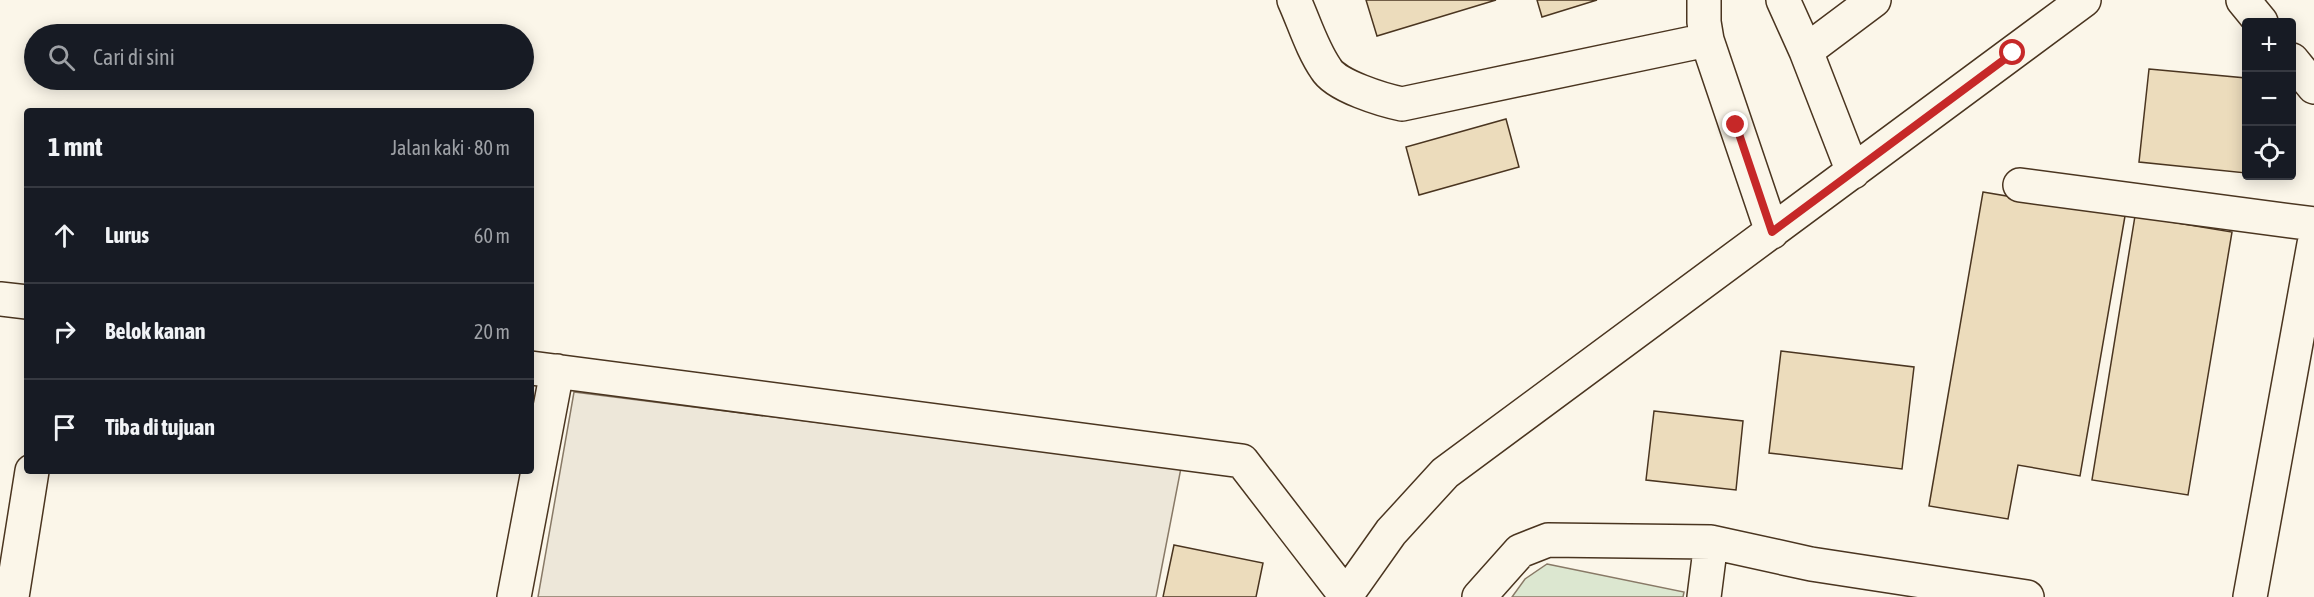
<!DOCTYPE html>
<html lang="id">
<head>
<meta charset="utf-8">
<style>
  :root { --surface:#171b24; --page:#242831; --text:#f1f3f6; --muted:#9ea1a6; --line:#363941 }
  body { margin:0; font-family:"Asap Condensed",sans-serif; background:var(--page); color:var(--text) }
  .controls { position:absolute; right:18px; top:18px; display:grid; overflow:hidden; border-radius:6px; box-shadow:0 3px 15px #0003 }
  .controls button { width:54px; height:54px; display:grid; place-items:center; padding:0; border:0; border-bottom:2px solid var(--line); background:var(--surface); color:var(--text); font:30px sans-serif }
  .stop { position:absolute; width:18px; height:18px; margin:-14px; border:4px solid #c62828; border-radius:50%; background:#fff }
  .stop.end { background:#c62828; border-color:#fff; box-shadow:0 2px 6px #0008 }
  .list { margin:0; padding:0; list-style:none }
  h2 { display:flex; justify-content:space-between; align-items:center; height:78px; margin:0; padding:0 24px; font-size:26px }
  h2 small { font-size:20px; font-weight:400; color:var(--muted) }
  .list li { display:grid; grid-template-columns:39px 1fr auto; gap:18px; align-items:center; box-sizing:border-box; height:96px; padding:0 24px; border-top:2px solid var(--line) }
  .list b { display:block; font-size:22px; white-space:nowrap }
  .list em { font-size:20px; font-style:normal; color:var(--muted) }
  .icon { flex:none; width:33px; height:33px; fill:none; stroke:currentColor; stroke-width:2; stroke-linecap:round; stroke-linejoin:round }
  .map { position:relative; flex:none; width:2314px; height:597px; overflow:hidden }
  .search { position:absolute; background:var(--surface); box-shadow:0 3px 15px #0003; left:24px; top:24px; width:510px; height:66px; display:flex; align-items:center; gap:15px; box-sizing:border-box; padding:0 21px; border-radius:33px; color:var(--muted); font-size:22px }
  .panel { position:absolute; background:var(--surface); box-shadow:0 3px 15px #0003; left:24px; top:108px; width:510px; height:366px; border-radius:6px }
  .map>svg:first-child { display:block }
  .green { fill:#dce7d0; stroke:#887966; stroke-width:1.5 }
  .parking { fill:#ede7d9; stroke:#887966; stroke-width:1.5 }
  .building { fill:#ecdcbc; stroke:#4a3520; stroke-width:1.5 }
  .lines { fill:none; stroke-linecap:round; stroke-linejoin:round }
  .minor-casing { stroke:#4a3520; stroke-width:36 }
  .minor { stroke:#fbf6e9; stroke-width:33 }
  .route { stroke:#c62828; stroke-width:8 }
</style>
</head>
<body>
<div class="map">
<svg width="2314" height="597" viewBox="0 0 2314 597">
  <rect width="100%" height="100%" fill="#fbf6e9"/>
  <!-- green -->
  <path class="green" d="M1547,564L1684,592L1683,597H1512L1525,579Z"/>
  <!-- parking -->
  <path class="parking" d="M574,392L1181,468L1156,597H538Z"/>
  <!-- building -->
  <path class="building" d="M1366,0H1496L1377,36Z
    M1537,0H1597L1542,17Z
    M2149,69L2246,78V173L2139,162Z
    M1506,119L1519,167L1419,195L1406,147Z
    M1983,192L2125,216L2080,476L2018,465L2008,519L1929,506Z
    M2135,216L2232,232L2188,495L2092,480Z
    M1781,351L1914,367L1902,469L1769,453Z
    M1654,411L1743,421L1736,490L1646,480Z
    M1174,545L1263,563L1256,597H1163Z"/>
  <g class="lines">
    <defs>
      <path id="minor" d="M1294,0C1304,22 1312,49 1326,69C1336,86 1383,100 1402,104L1707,40
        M1704,0V22L1707,40L1772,232
        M1783,0L1806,51L1853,172
        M2243,0L2261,22
        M1806,51L1874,0
        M2292,60L2314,87
        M2020,185L2314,224
        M0,299L27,302
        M531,368L1242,461L1346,596
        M12,597L32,471
        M514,597L557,371
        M1345,597L1391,532L1445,473L2084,0
        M1479,597L1520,551L1548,540L1711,542L1811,564L2027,597
        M1704,597L1711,542
        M2250,597L2314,244"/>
    </defs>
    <!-- minor casing -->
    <use href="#minor" class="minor-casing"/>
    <!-- minor -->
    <use href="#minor" class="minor"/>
  </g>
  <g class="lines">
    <!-- route -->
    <path class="route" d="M1736,125L1772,232L2013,53"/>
  </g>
</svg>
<div class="controls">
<button>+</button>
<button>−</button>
<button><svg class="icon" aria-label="locate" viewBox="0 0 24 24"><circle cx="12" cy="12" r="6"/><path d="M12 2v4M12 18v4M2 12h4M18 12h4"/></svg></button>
</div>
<div class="stop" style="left:2013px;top:53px"></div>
<div class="stop end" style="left:1736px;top:125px"></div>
<div class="search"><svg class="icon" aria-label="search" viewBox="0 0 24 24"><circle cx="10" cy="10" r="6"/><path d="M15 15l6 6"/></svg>Cari di sini</div>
<section class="panel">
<h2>1 mnt<small>Jalan kaki · 80 m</small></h2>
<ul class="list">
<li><svg class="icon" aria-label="ahead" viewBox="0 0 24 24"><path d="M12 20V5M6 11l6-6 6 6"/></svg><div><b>Lurus</b></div><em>60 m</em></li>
<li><svg class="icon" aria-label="right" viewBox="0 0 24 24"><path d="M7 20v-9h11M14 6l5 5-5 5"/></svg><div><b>Belok kanan</b></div><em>20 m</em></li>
<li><svg class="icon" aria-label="arrive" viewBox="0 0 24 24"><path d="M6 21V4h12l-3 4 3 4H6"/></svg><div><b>Tiba di tujuan</b></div></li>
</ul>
</section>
</div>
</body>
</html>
